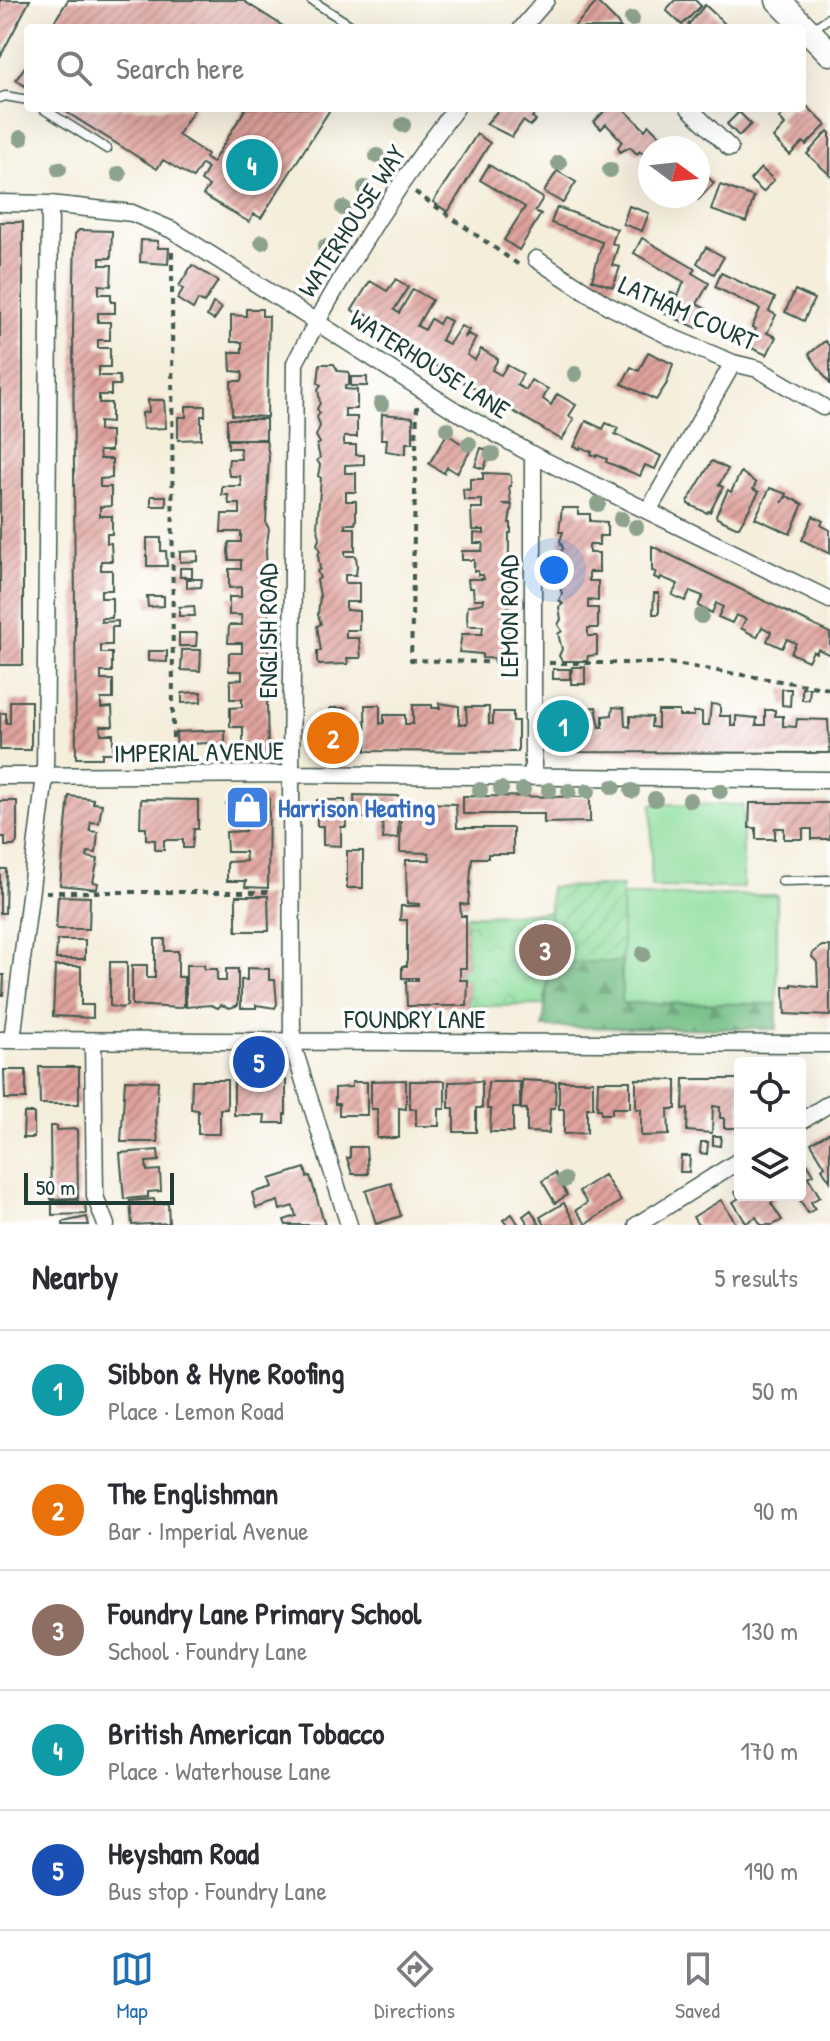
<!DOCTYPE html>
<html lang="en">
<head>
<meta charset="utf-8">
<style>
  :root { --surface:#fff; --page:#f7f7f7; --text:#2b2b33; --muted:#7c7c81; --line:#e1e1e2; --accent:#1f6fb2 }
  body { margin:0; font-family:"Patrick Hand",sans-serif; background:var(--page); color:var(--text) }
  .controls { position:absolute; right:24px; bottom:24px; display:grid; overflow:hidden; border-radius:8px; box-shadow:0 8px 32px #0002 }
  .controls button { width:72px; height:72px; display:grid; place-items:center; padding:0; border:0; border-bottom:2px solid var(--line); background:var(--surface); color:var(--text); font:40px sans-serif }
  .compass { position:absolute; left:638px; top:136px; width:72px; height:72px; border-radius:50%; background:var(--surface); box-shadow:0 8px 32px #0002; rotate:105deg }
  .scale { position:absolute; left:24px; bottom:20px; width:150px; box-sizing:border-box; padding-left:8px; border:4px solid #1f3d34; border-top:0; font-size:22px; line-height:28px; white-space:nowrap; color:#1f3d34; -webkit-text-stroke:6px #fff; paint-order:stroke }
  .you { position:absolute; left:554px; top:570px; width:28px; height:28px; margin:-20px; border:6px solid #fff; border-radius:50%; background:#1a73e8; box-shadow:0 0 0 12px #1a73e833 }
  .badge { display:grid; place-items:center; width:52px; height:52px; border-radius:50%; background:var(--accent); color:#fff; font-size:26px; font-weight:700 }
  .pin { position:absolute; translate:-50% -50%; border:4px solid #fff; box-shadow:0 2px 8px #0006 }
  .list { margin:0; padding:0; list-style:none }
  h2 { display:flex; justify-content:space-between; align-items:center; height:104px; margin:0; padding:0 32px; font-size:34px }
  h2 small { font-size:26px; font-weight:400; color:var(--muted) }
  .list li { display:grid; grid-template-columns:52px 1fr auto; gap:24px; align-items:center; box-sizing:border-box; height:120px; padding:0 32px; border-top:2px solid var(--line) }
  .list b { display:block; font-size:30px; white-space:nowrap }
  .list p { margin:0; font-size:26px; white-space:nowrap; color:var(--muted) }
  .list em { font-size:26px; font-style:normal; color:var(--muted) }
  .icon { flex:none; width:44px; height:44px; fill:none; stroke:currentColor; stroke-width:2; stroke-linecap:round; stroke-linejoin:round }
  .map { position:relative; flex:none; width:830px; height:1225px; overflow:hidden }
  .search { position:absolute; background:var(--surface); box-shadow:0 8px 32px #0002; left:24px; right:24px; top:24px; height:88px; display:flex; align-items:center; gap:20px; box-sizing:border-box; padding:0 28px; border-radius:8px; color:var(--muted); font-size:30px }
  .sheet { height:704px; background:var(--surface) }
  nav { display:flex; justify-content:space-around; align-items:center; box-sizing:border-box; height:112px; border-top:2px solid var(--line); background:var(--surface); font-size:22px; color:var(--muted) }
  nav a { display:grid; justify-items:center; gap:4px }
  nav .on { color:var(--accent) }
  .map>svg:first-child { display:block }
  .grass { fill:#8ede9d; stroke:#568e68; stroke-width:2 }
  .forest { fill:url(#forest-firs); stroke:#487d5c; stroke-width:2 }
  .park { fill:url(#park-crowns); stroke:#568e68; stroke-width:2 }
  .garden { fill:url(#garden-furrows); stroke:#568e68; stroke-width:2 }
  .building { fill:url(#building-hatch) }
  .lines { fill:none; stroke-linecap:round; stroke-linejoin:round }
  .lane-casing { stroke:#3f584d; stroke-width:11 }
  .street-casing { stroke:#3f584d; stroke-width:19 }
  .secondary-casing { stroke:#3f584d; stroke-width:27 }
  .path { stroke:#3f584d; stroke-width:4; stroke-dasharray:6 6; stroke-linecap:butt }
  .lane { stroke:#fff; stroke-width:8 }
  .street { stroke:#fff; stroke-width:16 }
  .secondary { stroke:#fff; stroke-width:24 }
  .tree { fill:#8ea38d }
  .labels { text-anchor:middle; stroke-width:7; stroke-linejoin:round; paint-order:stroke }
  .street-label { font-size:26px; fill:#1f3d34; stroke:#fff }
  .shop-label { font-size:26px; font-weight:bold; fill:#366cbe; stroke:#fff; text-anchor:start }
</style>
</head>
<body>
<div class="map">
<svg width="830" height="1225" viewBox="0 0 830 1225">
  <defs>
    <pattern id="forest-firs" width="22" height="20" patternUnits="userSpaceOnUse" patternTransform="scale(2)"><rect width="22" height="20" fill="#72bd84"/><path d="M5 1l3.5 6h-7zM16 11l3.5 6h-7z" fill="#5d9b6d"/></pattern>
    <pattern id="park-crowns" width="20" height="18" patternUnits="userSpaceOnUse" patternTransform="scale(2)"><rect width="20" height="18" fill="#8ede9d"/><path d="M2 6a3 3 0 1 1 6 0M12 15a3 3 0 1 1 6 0" fill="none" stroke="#7abf88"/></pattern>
    <pattern id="garden-furrows" width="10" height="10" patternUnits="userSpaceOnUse" patternTransform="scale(2)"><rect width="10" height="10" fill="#8ede9d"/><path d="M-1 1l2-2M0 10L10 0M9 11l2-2" fill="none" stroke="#7abf88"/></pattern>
    <pattern id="building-hatch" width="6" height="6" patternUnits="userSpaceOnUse" patternTransform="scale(2)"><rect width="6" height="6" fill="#dfa29c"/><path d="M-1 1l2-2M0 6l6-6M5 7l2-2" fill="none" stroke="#b48580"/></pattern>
  </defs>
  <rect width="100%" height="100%" fill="#fff"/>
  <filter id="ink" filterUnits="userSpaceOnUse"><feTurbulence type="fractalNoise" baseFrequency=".0125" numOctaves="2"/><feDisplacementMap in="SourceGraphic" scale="16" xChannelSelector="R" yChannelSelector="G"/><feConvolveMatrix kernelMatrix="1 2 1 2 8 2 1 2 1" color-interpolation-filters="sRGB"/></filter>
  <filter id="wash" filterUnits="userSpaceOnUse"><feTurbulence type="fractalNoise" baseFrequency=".006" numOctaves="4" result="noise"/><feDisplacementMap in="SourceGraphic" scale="32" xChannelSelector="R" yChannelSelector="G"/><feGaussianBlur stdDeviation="1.8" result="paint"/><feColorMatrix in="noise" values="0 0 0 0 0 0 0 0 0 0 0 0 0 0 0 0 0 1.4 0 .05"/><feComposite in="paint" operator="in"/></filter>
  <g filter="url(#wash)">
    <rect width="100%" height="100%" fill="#f4eedb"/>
    <!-- grass -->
    <path class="grass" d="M652,804L743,805V888L651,887Z
      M777,895V1020L622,1021L621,896Z"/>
    <!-- forest -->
    <path class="forest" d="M550,962H622V1003L777,1004V1029L543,1027Z"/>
    <!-- park -->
    <path class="park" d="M550,912V962L544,1005L467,1006L468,981L460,980V968L466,967V916Z"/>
    <!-- garden -->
    <path class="garden" d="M622,886V962H550V887Z"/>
    <g id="blocks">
      <!-- building -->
      <path class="building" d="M0,0H30L0,57Z
        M68,0H242L286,28H50Z
        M675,0H695L701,6L682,25L666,10Z
        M597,2L615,20L621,28H573Z
        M705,5L719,18L729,28H691L688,25Z
        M28,62V88L16,80Z
        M802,101L826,125L806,145L803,142L790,155L773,138L785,125L779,118L789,108H802Z
        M60,108H195L178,135L207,154L205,158L212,163L246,108H331L261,218L254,214L249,222L203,195L209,186L201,181L208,168L202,164L193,178L163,160L157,169Z
        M500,108H536L539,110L532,117L536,120L530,126L523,121L512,137L486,124Z
        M607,108H623L645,130L649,125L672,148H650V169L645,163L649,160L640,151L637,154L630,147L620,152L618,147L622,141L606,124L601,129L594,122Z
        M739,112L751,124L739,136L727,124Z
        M828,131L830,133V175L807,154Z
        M477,134L490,143L448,212L433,202Z
        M489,165L543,198L535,211L541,214L519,250L504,240L525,207L480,180Z
        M698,167L714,183L698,200L693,196H698Z
        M761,168L774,180L763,192L750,180Z
        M557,171L576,182L563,203L544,192Z
        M720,185L754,197L746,222L711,210Z
        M629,206L649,213L642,231L623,224Z
        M557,207L617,229L612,243L618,246L612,265L620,267L613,287L592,280L602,242L551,223Z
        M0,222H23V665H0Z
        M79,230L112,231L111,258H100V265H112L111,286L99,285V294H111V302H115V313H98V322H110V340H98V348H110V367H99V376H119L120,385H111V395H99V403H111V423L99,422V431H111V451H99L100,459H112V478L100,479V487H111V506L100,507V516H112V534H107V543H111L112,561H101V570H112V590H101V598H112V618H101V622L118,621V627H112V645H101V653H112V672H101V680H113V699H101V708L112,707L113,726H100L101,734H113V753H102V758H76L73,330L75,234Z
        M642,238L695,269L692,273L709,283L697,304L706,309L697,328L661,312L670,292L678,296L684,282L634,253Z
        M141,240L158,241V248H169L168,264L140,262Z
        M706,247L724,257L714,274L697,263Z
        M192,265L218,281L204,303L198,300L193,309L177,299L183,289L179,286Z
        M721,273L775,298L769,311L776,315L767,333L776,337L767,355L747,346L756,329L752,327L760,309L715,287Z
        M396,279L408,287L394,310L399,313L413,289L432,300L417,326L425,330L431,319L439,324L443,317L451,321L441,340L449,344L461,326L469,330L464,338L469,334L476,338L467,355L475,360L481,349L498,359L492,370L501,375L507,365L523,374L517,385L526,390L531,380L548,389L543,399L551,405L557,394L576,405L569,416L574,419L562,440L373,329L368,324L372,317L367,314L365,318L352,310L370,281L387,291Z
        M795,290L814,299L804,321L785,312Z
        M213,303L222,308L214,320L207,316Z
        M246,309H262V316H269L267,417L232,415L231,381H242L243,376L242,372L231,371L230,352H242V342H231V315L246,316Z
        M825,341L830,347V384L809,354Z
        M648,352L673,364L667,383L656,400L622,384L631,367L639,371Z
        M320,364H334L338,371L349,372V385L345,386V389L357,390V409H345V417H357V437H344V445H356V455H364V464L345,465V473H356V492H346V501H356V520L355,524H345V528H355V551H345V556H356L357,566L356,575H345V583H359V602H346V610L359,611V630H346V638H359L361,658H347L348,664L319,665L317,661V651H321L317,626L321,624L318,615L320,596L317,580L320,578L317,571L320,569L318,555L320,551L317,544L320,537L317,527L321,478L318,476L320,465L317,460L320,458L317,445L320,443L316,436L320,426L317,417L320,413L317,409L320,403L318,389L321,385L318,383Z
        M351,377H367V386H351Z
        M148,400H164L166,428L143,429L142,413L149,412Z
        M186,406H205V416H201V439L178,440V417H186Z
        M382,414L413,417V443H406V454L386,451L387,439H381Z
        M227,419H266V439H227Z
        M586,421L603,429L606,423L618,428L615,434L661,456L655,469L645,465L640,476L606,462L607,459L597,455L596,457L591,454L592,452L581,447L580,449L574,447Z
        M447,434L471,450L457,473L447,467L444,473L429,464Z
        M228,440H266L269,456L266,523L269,529L266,550L269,637L267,666L269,684L267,689L270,695L267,703L268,756H248L249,744H243V727H230V708L242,707V699H230V680L242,679V671H229V653H242V643H228L229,625H242L241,615H229V597H241V587L229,588V569H241V560H229L228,551L229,542H241V532H221L222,514H240V504H229L228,495H222V486H241L240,476H229L228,467L229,459H241L240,448H228Z
        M481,448L490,451L484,469L475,466Z
        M712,461L728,469L719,485L723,487L710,512L708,511L707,513L688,504V501Z
        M741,472L756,483L753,489L759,492L739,527H736L717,518L716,515L728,490L731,492Z
        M483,473L508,474L511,476V486H509L511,504H502L512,505L509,523H511V533H509L508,659L482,658V654L459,652L462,634H482L483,626H468L467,616L468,606L483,603L484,599H474L473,588H469L468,579H484L483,575H478V571H474V560H462V551H482L483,543H474V533L484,534V530H472L471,508H482V500H464L463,489L470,490V479H483Z
        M770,488L787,494L782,503L787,496L803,504L790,534L755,518Z
        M151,496H166V506H151Z
        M562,508H578V514H590V521L607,522V536H599V545H589V553H599V572H589V581H598V601L588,600V608H598V628H588V636H597V655L588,656L587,661H562L559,656L562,649L558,634L562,631L558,625L561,619L559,607L563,604L559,600L562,594L559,584L563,581L562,575L559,573L563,558L559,556L563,548L560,541L563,532H559Z
        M813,516L823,521L821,525L830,530V554L802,540Z
        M147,538H161V551H166L167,566H147Z
        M652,546L830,633V655L818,649L816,653L813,651L808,661L791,653L796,643L787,639L782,648L767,641L771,632L762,627L757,637L741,628L746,619L736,615L732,623L718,617L723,607L719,605L716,603L712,613L698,606L703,596L690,591L685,601L672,595L678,584L661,577L660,580L654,577L656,572L652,571Z
        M198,551V561L180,562V552Z
        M180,568H192V577H180Z
        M187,579H202L201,587L187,588Z
        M654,593H659V614H653Z
        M147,596H164V606L148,607Z
        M194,606L195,616H179V607Z
        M179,633H197L196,646H179Z
        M182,650H201L200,671L181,670Z
        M148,651H167V662L148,661Z
        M572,667H585V684H571Z
        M553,669H570V679H553Z
        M802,688H810L809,700H802Z
        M782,689H791L790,706L782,705Z
        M201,692V702L182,703V693Z
        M10,701H31V750H0V713H6V723H10Z
        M555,701H572L571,716L586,717V708L596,707L600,727H603V716L612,715L613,707L624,708L625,726L630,727V716L652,717L651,727L658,728V711H679V716H694V712H702V725H709L711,704L720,705V716H731V726H736V716L757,718L756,725H765V710H775V716H783V726L796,727L797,719L828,720L830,753L553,752V736H556Z
        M439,703L459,706V724H467L466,707H489V724H493V712H513V721H518V752L366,751L365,705H380V724L384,723V715H405V724H413V705H432V708H440Z
        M330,708H346V736H354V742H360V752L316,753L315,721H330Z
        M225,730V756H209L208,743L190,744V751L177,752L176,732Z
        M354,795L399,796L398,838L383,839L382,818H355Z
        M69,796L93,799V803L102,804L99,823L91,822L90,827V831L98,832L96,853L88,852L87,857L98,859L93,882L98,883L97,889L60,885Z
        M236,796L269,797L268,888L245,887L246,881H227V862L246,861L245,852H227L226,832L245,831V823H226V804L236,803Z
        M463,796L590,797V822L544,823V814H463Z
        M141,799L198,800V829H194L192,848H183V840H164V850H155V840L146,839V828H140Z
        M317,800H345L346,827H341V846L323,845V826H317Z
        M0,801H17V842L14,846H5V837H0Z
        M420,803L456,804L457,828H513V854H488V858H472L468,905L460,904L461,916H466V968H460V980H468L467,1006H407L406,981H418V978H402V966H407V920H400L401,906H419V904L407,903L406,860H430L429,853L400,852L401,809L420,810Z
        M750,803H830V839H812V829H803V839H784V828H775V839H756V828H749Z
        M347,851H363V888H347Z
        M0,869H6L5,913H0Z
        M58,896L90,897L89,929H56Z
        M236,896H268L269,931H236Z
        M155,939H165V951H178V977H184V1006L179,1008L132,1005V965H147V978H155Z
        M57,940H85V959H56Z
        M822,946H830V1016L785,1014L784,987L792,986V984L818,987L817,962L812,957L813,953Z
        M110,962H127V1006L122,1008L110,1006Z
        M186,965H204V969H217V981H226V969H238V1005L230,1008L221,1005L218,1008L211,1005L186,1007Z
        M55,966H81V1005H93V1018L53,1016Z
        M247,968L269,969V980H275L277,1004L275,1008L256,1005V1008H241V980H247Z
        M0,975H4L3,995H0Z
        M39,1067H79V1104H40Z
        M4,1070H26V1099H5Z
        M636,1079L676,1080V1109H668L669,1135L641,1136V1109H636Z
        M684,1079H740V1128H724V1118H720V1107L713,1106L712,1133L687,1131L688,1108L683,1109Z
        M125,1080L158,1081L156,1121L158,1142H121Z
        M192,1080H227V1109H220V1134H198V1110L191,1109Z
        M286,1080V1114H284V1123H264L265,1115H234V1081Z
        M406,1080V1109L399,1108V1138H377V1109H371V1081Z
        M522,1080L556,1082L555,1108H550L549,1133L527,1132V1109H521Z
        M410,1081H445V1109H439V1126H416V1109H410Z
        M482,1081V1108H476V1132H454V1108H449V1082Z
        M559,1081H593V1108H587V1133L564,1134V1109H559Z
        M598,1081H630V1108H612V1114H601V1109H597Z
        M352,1082H367V1115H339V1104H335V1088L352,1087Z
        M488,1082H520V1108H513V1132H490L491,1109H487Z
        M24,1113H34V1138H23Z
        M50,1126H57V1130L77,1129L78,1198L51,1199Z
        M830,1132V1181L822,1169L825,1166L811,1143Z
        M713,1136H721L720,1146L713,1145Z
        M701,1142H708L707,1154L700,1153Z
        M350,1147H366L368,1174H352L347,1158H350Z
        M158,1150L159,1161L146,1162L147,1171L160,1170L161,1191L148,1192V1197L124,1199L120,1153Z
        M800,1151L814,1174L808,1177L820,1197L811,1202L815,1209L808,1213L797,1195H800Z
        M681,1156H690L689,1172H680Z
        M305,1168L307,1177L310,1176L325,1225H286L284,1220L296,1216L293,1206L280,1210L278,1201L256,1208L252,1193L273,1187L270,1179Z
        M555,1173L567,1195L555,1203L542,1181Z
        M604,1175L621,1201L586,1224L576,1210L587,1203L579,1191Z
        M391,1183L401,1216L376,1224L366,1191Z
        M740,1189V1195H772L776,1200L771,1203L782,1220L773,1225H761L756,1217L746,1223L733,1202L739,1198L735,1192Z
        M154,1199L155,1204L168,1203L169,1223L132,1225L130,1201Z
        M78,1200V1203H85L86,1214L52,1215V1201Z
        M721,1200L737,1225H698L693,1217Z
        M564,1203L576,1225H545L540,1217Z
        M531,1210L540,1225H529L523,1216Z
        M512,1214L519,1225H507L503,1220Z
        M87,1217L89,1225H63V1222Z"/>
    </g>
  </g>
  <g filter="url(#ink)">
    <use href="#blocks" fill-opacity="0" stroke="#3f584d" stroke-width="2"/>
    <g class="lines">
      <defs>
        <path id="lane" d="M311,0L355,28
          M811,30L830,17
          M0,98L5,96L28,100
          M42,108L107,149
          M782,881L830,880"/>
        <path id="street" d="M522,28L546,0
          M689,108L730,148
          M0,203L50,204L132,213L172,230L451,408L533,455L830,600
          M536,259L607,305L673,338L733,363L758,369L823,407
          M533,455V777
          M648,511L733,363
          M0,776L291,774L830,780
          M0,1040L830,1044
          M12,1040L45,776L50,204
          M93,1041L95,1196L106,1225
          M800,1122L830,1103
          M349,1225L292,1043L291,774L295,363C341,274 395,187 456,108
          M637,1225L740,1160"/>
        <path id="secondary" d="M778,0L830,53"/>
      </defs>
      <!-- lane casing -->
      <use href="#lane" class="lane-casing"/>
      <!-- street casing -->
      <use href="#street" class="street-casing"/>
      <!-- secondary casing -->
      <use href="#secondary" class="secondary-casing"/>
      <!-- path -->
      <path class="path" d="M415,192L519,265
        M172,252L173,760
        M417,406L411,660L516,663
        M549,663H668L830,689
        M46,892H273"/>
      <!-- lane -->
      <use href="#lane" class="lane"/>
      <!-- street -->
      <use href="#street" class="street"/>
      <!-- secondary -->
      <use href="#secondary" class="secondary"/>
    </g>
    <!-- trees -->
    <g class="tree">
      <circle cx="632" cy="19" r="8"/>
      <circle cx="403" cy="125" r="8"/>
      <circle cx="21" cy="138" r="8"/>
      <circle cx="377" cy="156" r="8"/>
      <circle cx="559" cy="163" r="8"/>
      <circle cx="59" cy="169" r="8"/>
      <circle cx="610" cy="170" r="8"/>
      <circle cx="119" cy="174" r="8"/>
      <circle cx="365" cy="188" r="8"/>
      <circle cx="343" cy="208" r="8"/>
      <circle cx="262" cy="242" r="8"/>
      <circle cx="325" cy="247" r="8"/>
      <circle cx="575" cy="374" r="8"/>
      <circle cx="381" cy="404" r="8"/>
      <circle cx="447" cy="429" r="8"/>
      <circle cx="469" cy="444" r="8"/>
      <circle cx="492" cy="454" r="8"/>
      <circle cx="598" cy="504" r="8"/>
      <circle cx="621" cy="519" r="8"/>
      <circle cx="636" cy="527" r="8"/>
      <circle cx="701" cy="616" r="8"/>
      <circle cx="613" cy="787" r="8"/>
      <circle cx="501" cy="789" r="8"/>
      <circle cx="480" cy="790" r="8"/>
      <circle cx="523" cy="790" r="8"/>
      <circle cx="549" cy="790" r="8"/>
      <circle cx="569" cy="791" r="8"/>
      <circle cx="588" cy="791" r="8"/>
      <circle cx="632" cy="791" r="8"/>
      <circle cx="720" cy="791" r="8"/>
      <circle cx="655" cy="799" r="8"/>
      <circle cx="690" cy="800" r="8"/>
      <circle cx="643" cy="954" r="8"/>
      <circle cx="564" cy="1180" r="8"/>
    </g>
  </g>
  <!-- icons -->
  <defs>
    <symbol id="shop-square" viewBox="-11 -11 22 22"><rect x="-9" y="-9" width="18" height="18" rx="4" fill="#3f7fe0" stroke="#fff"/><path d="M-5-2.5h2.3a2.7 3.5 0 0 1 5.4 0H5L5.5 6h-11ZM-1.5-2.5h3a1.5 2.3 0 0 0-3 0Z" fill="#fff"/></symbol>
  </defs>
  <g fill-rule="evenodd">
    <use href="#shop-square" x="222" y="782" width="51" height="51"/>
  </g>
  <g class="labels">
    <!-- street labels -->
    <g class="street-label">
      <text transform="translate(352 221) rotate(-57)" y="9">WATERHOUSE WAY</text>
      <text transform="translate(688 313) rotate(24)" y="9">LATHAM COURT</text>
      <text transform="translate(430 364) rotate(32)" y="9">WATERHOUSE LANE</text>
      <text transform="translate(509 616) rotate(-90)" y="9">LEMON ROAD</text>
      <text transform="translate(268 631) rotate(-90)" y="9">ENGLISH ROAD</text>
      <text transform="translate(199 752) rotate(-1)" y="9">IMPERIAL AVENUE</text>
      <text x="415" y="1028">FOUNDRY LANE</text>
    </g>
    <!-- shop labels -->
    <g class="shop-label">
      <text x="278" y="817">Harrison Heating</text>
    </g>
  </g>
</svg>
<div class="controls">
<button><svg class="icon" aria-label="locate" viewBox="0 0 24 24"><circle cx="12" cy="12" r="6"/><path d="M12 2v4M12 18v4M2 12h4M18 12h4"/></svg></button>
<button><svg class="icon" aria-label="layers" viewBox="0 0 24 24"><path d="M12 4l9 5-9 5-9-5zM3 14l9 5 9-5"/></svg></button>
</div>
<svg class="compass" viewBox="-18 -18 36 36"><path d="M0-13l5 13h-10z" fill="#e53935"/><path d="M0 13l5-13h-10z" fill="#7c7c81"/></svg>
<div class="scale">50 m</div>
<div class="you"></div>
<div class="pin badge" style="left:563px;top:726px;background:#0f9aa8">1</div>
<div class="pin badge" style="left:333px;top:738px;background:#e8710a">2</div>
<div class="pin badge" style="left:545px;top:950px;background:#8d6e63">3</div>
<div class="pin badge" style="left:252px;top:165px;background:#0f9aa8">4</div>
<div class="pin badge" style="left:259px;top:1062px;background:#1a4fb4">5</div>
<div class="search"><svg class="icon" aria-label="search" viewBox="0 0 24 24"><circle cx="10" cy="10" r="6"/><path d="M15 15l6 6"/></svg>Search here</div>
</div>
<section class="sheet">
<h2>Nearby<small>5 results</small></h2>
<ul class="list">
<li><span class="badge" style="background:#0f9aa8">1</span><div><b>Sibbon &amp; Hyne Roofing</b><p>Place · Lemon Road</p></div><em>50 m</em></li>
<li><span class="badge" style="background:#e8710a">2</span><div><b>The Englishman</b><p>Bar · Imperial Avenue</p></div><em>90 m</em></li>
<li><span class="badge" style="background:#8d6e63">3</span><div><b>Foundry Lane Primary School</b><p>School · Foundry Lane</p></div><em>130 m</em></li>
<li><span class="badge" style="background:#0f9aa8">4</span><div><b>British American Tobacco</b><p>Place · Waterhouse Lane</p></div><em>170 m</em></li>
<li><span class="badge" style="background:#1a4fb4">5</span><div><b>Heysham Road</b><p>Bus stop · Foundry Lane</p></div><em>190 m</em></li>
</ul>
</section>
<nav>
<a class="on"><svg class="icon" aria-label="map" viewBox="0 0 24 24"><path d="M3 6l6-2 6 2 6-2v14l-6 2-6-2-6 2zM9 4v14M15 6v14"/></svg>Map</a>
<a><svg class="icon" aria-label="directions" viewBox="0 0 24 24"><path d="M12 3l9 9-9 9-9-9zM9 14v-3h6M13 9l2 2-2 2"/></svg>Directions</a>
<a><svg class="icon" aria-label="saved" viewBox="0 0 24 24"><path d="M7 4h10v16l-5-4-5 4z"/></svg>Saved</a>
</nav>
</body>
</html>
